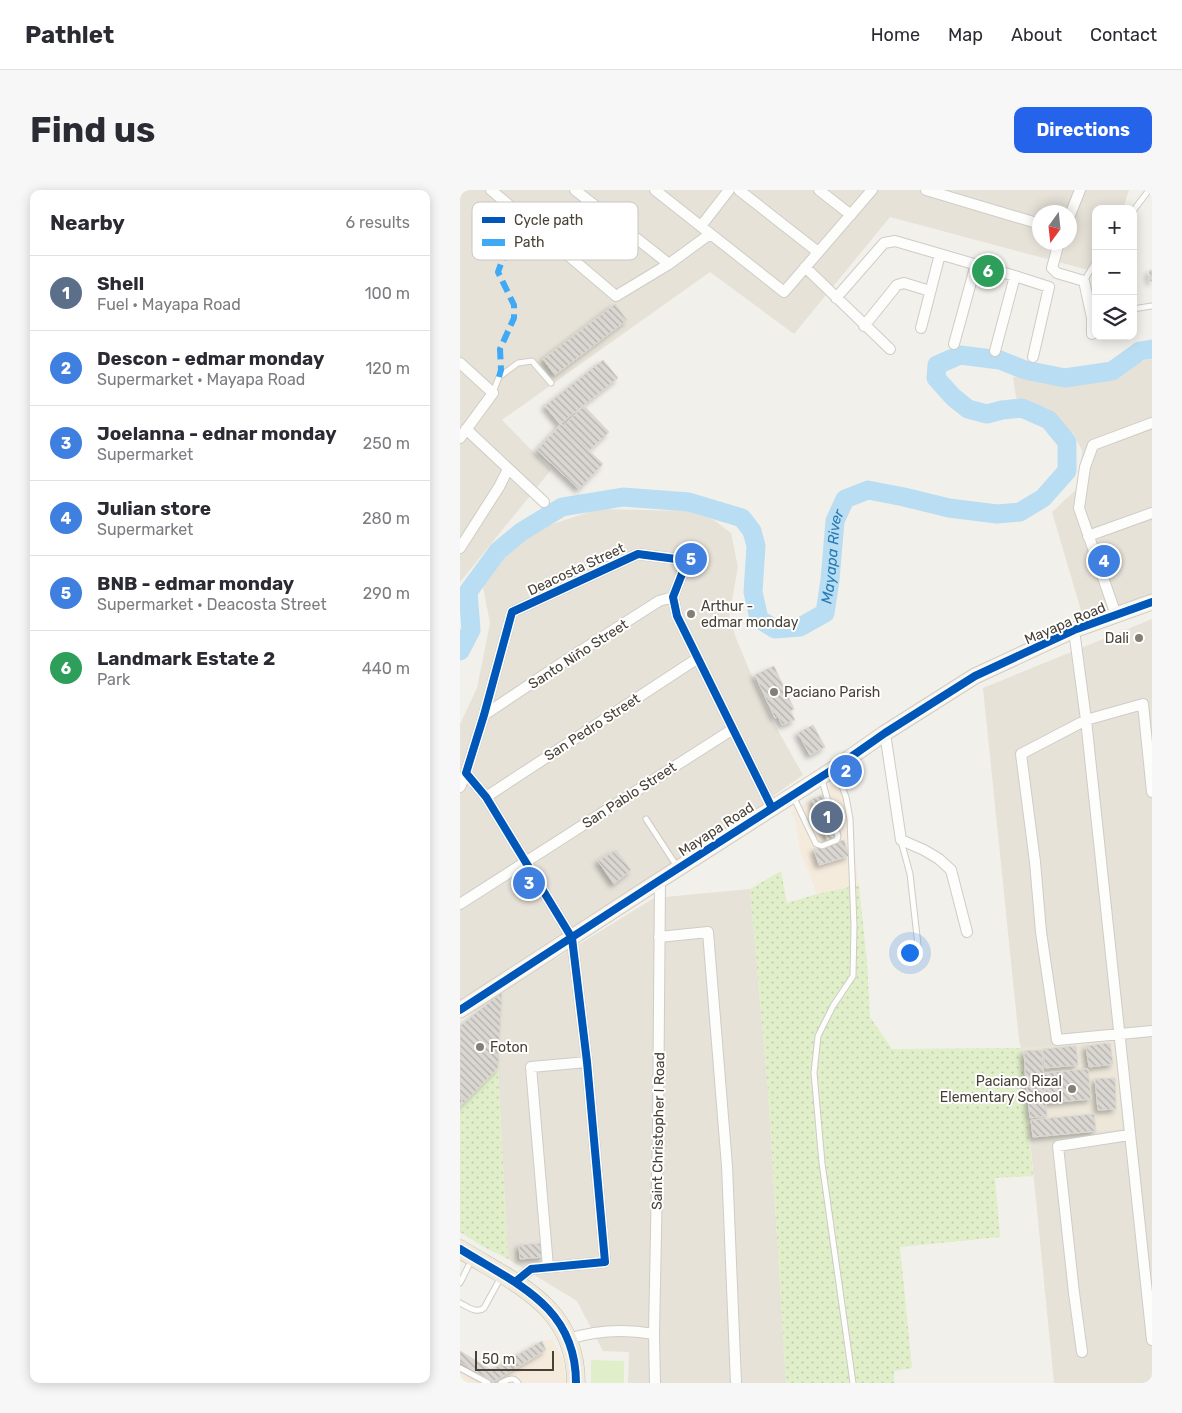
<!DOCTYPE html>
<html lang="en">
<head>
<meta charset="utf-8">
<style>
  :root { --surface:#fff; --page:#f7f7f7; --text:#2b2b33; --muted:#7c7c81; --line:#e1e1e2; --accent:#2563eb }
  body { margin:0; font-family:Rubik,sans-serif; background:var(--page); color:var(--text) }
  .controls { position:absolute; right:15px; top:15px; display:grid; overflow:hidden; border-radius:10px; box-shadow:0 2px 12px #0003 }
  .controls button { width:45px; height:45px; display:grid; place-items:center; padding:0; border:0; border-bottom:1px solid var(--line); background:var(--surface); color:var(--text); font:25px sans-serif }
  .compass { position:absolute; left:572px; top:15px; width:45px; height:45px; border-radius:50%; background:var(--surface); box-shadow:0 2px 12px #0003; rotate:195deg }
  .scale { position:absolute; left:15px; bottom:12px; width:79px; box-sizing:border-box; padding-left:5px; border:2px solid #494136; border-top:0; font-size:14px; line-height:18px; white-space:nowrap; color:#494136; -webkit-text-stroke:4px #fff; paint-order:stroke }
  .you { position:absolute; left:449px; top:762px; width:18px; height:18px; margin:-12px; border:4px solid #fff; border-radius:50%; background:#1a73e8; box-shadow:0 0 0 8px #1a73e833 }
  .badge { display:grid; place-items:center; width:32px; height:32px; border-radius:50%; background:var(--accent); color:#fff; font-size:16px; font-weight:700 }
  .pin { position:absolute; translate:-50% -50%; border:2px solid #fff; box-shadow:0 1px 5px #0006 }
  .list { margin:0; padding:0; list-style:none }
  h2 { display:flex; justify-content:space-between; align-items:center; height:65px; margin:0; padding:0 20px; font-size:21px }
  h2 small { font-size:16px; font-weight:400; color:var(--muted) }
  .list li { display:grid; grid-template-columns:32px 1fr auto; gap:15px; align-items:center; box-sizing:border-box; height:75px; padding:0 20px; border-top:1px solid var(--line) }
  .list b { display:block; font-size:19px; white-space:nowrap }
  .list p { margin:0; font-size:16px; white-space:nowrap; color:var(--muted) }
  .list em { font-size:16px; font-style:normal; color:var(--muted) }
  .icon { flex:none; width:28px; height:28px; fill:none; stroke:currentColor; stroke-width:2; stroke-linecap:round; stroke-linejoin:round }
  .map { position:relative; flex:none; width:692px; height:1193px; overflow:hidden; border-radius:10px }
  header { display:flex; align-items:center; gap:30px; box-sizing:border-box; height:70px; padding:0 25px; background:var(--surface); border-bottom:1px solid var(--line) }
  header strong { font-size:24px }
  nav { display:flex; gap:28px; margin-inline-start:auto; font-size:18px }
  .intro { display:flex; align-items:center; justify-content:space-between; box-sizing:border-box; height:120px; padding:0 30px }
  h1 { margin:0; font-size:35px }
  .button { padding:12px 22px; border-radius:10px; background:var(--accent); color:#fff; font-size:18px; font-weight:700 }
  main { display:flex; gap:30px; padding:0 30px }
  aside { flex:1; background:var(--surface); border-radius:10px; box-shadow:0 2px 12px #0003 }
  .map>svg:first-child { display:block }
  .residential { fill:#e6e2d8; fill-rule:evenodd }
  .commercial { fill:#f5ebdd }
  .education { fill:#ede7da }
  .grass { fill:url(#grass-dots) }
  .park { fill:#e0eec9 }
  .lines { fill:none; stroke-linecap:round; stroke-linejoin:round }
  .river { stroke:#b9ddf2; stroke-width:19 }
  .building { fill:url(#building-back-hatch); stroke:#dad7d1; filter:url(#shadow) }
  .service-casing { stroke:#cfccc7; stroke-width:7 }
  .minor-casing { stroke:#cfccc7; stroke-width:12 }
  .secondary-casing { stroke:#d2cdc2; stroke-width:17 }
  .trunk-casing { stroke:#ccbca5; stroke-width:19 }
  .service { stroke:#fdfdfc; stroke-width:5 }
  .minor { stroke:#fdfdfc; stroke-width:10 }
  .secondary { stroke:#f7f5ef; stroke-width:15 }
  .trunk { stroke:#efeade; stroke-width:18 }
  .quiet { stroke:#3fa9f5; stroke-width:6; stroke-dasharray:12 6; stroke-linecap:butt }
  .cycleway-casing { stroke:#fff; stroke-width:11 }
  .cycleway { stroke:#0057b8; stroke-width:8 }
  .poi-dot { fill:#847e75; stroke:#fff; stroke-width:2 }
  .labels { text-anchor:middle; stroke-width:4; stroke-linejoin:round; paint-order:stroke }
  .street-label { font-size:14px; fill:#494136; stroke:#fff }
  .poi-label { font-size:14px; fill:#494136; stroke:#fff; text-anchor:start }
  .water-label { font-size:15px; font-style:italic; fill:#267cb4; stroke:#fff }
  .key { fill:#fff; stroke:#c8c6c3; stroke-width:1 }
  .key-label { font-size:14px; fill:#494136 }
</style>
</head>
<body>
<header>
<strong>Pathlet</strong>
<nav><a>Home</a><a>Map</a><a>About</a><a>Contact</a></nav>
</header>
<div class="intro"><h1>Find us</h1><a class="button">Directions</a></div>
<main>
<aside>
<h2>Nearby<small>6 results</small></h2>
<ul class="list">
<li><span class="badge" style="background:#5c6f8a">1</span><div><b>Shell</b><p>Fuel · Mayapa Road</p></div><em>100 m</em></li>
<li><span class="badge" style="background:#3f7fe0">2</span><div><b>Descon - edmar monday</b><p>Supermarket · Mayapa Road</p></div><em>120 m</em></li>
<li><span class="badge" style="background:#3f7fe0">3</span><div><b>Joelanna - ednar monday</b><p>Supermarket</p></div><em>250 m</em></li>
<li><span class="badge" style="background:#3f7fe0">4</span><div><b>Julian store</b><p>Supermarket</p></div><em>280 m</em></li>
<li><span class="badge" style="background:#3f7fe0">5</span><div><b>BNB - edmar monday</b><p>Supermarket · Deacosta Street</p></div><em>290 m</em></li>
<li><span class="badge" style="background:#2e9e5b">6</span><div><b>Landmark Estate 2</b><p>Park</p></div><em>440 m</em></li>
</ul>
</aside>
<div class="map">
<svg width="692" height="1193" viewBox="0 0 692 1193">
  <defs>
    <pattern id="grass-dots" width="8" height="8" patternUnits="userSpaceOnUse" patternTransform="scale(1.25)"><rect width="8" height="8" fill="#e0eec9"/><path d="M2 2h.1M6 6h.1" fill="none" stroke="#c2cdad" stroke-width="1.8" stroke-linecap="round"/></pattern>
    <pattern id="building-back-hatch" width="6" height="6" patternUnits="userSpaceOnUse" patternTransform="scale(1.25)"><rect width="6" height="6" fill="#dad7d2"/><path d="M-1 5l2 2M0 0l6 6M5-1l2 2" fill="none" stroke="#b3b0ab"/></pattern>
    <filter id="shadow"><feDropShadow dx="-3.5" dy="3.5" stdDeviation="2.5" flood-color="#0004"/></filter>
  </defs>
  <rect width="100%" height="100%" fill="#f2f0eb"/>
  <!-- residential -->
  <path class="residential" d="M0,0H669L663,19H636V82L430,27L334,144L250,82L42,230L91,280L0,392ZM580,22H610V52H580Z
    M692,169V408L625,434L592,322L620,296L622,261L614,244L556,208L553,187L629,193L686,170Z
    M139,319L229,321L254,330L271,343L278,377L269,427L276,448L291,484L312,530L343,585L185,697L0,811V534L17,498L30,433L23,397L57,351L83,337Z
    M692,429V1193H594L561,858L559,850L523,498Z
    M290,699L308,900L326,1193H168L169,1162L143,1161L117,1111L48,1069L38,878L42,802L194,708Z"/>
  <!-- commercial -->
  <path class="commercial" d="M382,590L391,616L392,646L399,695L357,704L340,661L336,633L331,622Z
    M92,1149L103,1169L106,1193H0V1161L31,1180L82,1151Z"/>
  <!-- education -->
  <path class="education" d="M654,851L663,939L571,949L562,858Z"/>
  <!-- grass -->
  <path class="grass" d="M321,681L327,713L357,704L399,695L407,772L410,827L432,859L561,858L573,986L535,988L540,1047L440,1057L452,1178L434,1181V1193H326L308,900L290,699Z
    M38,878L48,1069L22,1056L0,1042V917Z"/>
  <!-- park -->
  <path class="park" d="M131,1170L164,1171V1193H131Z"/>
  <g class="lines">
    <!-- river -->
    <path class="river" id="s1" d="M0,461L11,440L8,402L38,361L61,342L102,317L163,307L229,312L282,328L292,341L296,356L293,402L299,429L315,439L340,437L365,423L370,390L375,331L385,309L408,300L444,307L489,318L537,324L560,322L583,308L607,281V252L589,230L562,218L542,220L527,224L508,219L493,207L476,188L477,175L500,165L540,170L565,180L605,188L652,181L680,161L692,159"/>
  </g>
  <!-- building -->
  <path class="building" d="M692,80V91L690,92L689,81Z
    M155,114L167,130L95,185L83,169Z
    M143,170L158,188L100,234L85,216Z
    M124,216L149,242L130,260L104,235Z
    M101,234L143,274L119,299L77,260Z
    M314,476L334,519L330,521L335,530L322,535L318,526L315,528L295,485Z
    M353,535L365,557L350,565L338,543Z
    M366,604L381,646L368,651L352,609Z
    M384,650L389,666L359,675L354,659Z
    M156,660L171,680L154,694L138,671Z
    M42,802L38,878L0,917L3,907L0,909V836Z
    M650,853L653,874L629,877L626,856Z
    M616,856L618,875L585,878L583,859Z
    M582,860L584,893L566,895L564,861Z
    M628,879L631,909L587,913L584,883Z
    M655,888L656,919L638,920L635,889Z
    M584,895L587,926L570,928L567,897Z
    M634,924L636,941L573,947L571,930Z
    M83,1053L84,1067L60,1069L59,1055Z
    M82,1151L86,1160L33,1192L0,1172V1161L31,1180Z"/>
  <g class="lines">
    <defs>
      <path id="service" d="M673,21L689,0
        M624,91L636,71
        M673,119L692,116
        M33,202L39,187L58,173L72,171L91,193
        M376,580L386,607L390,629L394,736L393,786L373,816L358,846L354,883L362,973L393,1193
        M334,608L356,654L362,656L377,650L378,646L362,590
        M186,629L218,678
        M441,651L450,684L459,764
        M0,1093L12,1069
        M0,1113C8,1117 17,1124 24,1118L41,1087
        M0,1178L28,1193
        M41,1193C47,1190 53,1186 58,1193"/>
      <path id="minor" d="M31,0L156,106L209,74L250,44
        M115,0L209,74
        M195,0L324,102L412,0
        M279,0L358,62
        M359,0L391,25
        M466,0L580,34
        M610,25L620,0
        M241,36L269,0
        M599,52L592,78L597,83L624,91L632,128V144
        M345,77L430,159
        M376,108L424,53L435,51L555,86L589,97L573,167
        M404,136L437,95L444,93L470,101
        M461,138L480,64
        M494,154L516,74
        M535,161L555,86
        M0,173L33,203L0,248
        M6,239L84,312
        M628,346L692,323
        M0,358L39,297L48,279
        M656,425L619,318L625,277L633,255L692,233
        M614,440L626,530L692,1150
        M24,525L108,469L199,411L213,407
        M425,543L441,650L464,660L479,669L491,680L507,742
        M0,597L6,583
        M692,602L683,514L626,530L561,564L575,672L581,742L597,850L692,841
        M26,607L238,468
        M0,714L273,539
        M199,747L248,742L267,976L276,1193
        M88,1077L71,877L127,872
        M55,1092L71,1079L145,1072L127,872L112,748L26,607L6,583L24,525L52,422L178,364L216,369L225,376L213,407L217,426L312,618
        M109,1149C137,1140 165,1139 194,1144
        M622,1162L614,1103L598,956L669,945
        M195,1193L194,1144L198,940L200,690"/>
      <path id="secondary" d="M0,820L200,690L375,578L425,543L515,486L614,440L692,412"/>
      <path id="trunk" d="M0,1059C56,1094 116,1116 116,1193"/>
    </defs>
    <!-- service casing -->
    <use href="#service" class="service-casing"/>
    <!-- minor casing -->
    <use href="#minor" class="minor-casing"/>
    <!-- secondary casing -->
    <use href="#secondary" class="secondary-casing"/>
    <!-- trunk casing -->
    <use href="#trunk" class="trunk-casing"/>
    <!-- service -->
    <use href="#service" class="service"/>
    <!-- minor -->
    <use href="#minor" class="minor"/>
    <!-- secondary -->
    <use href="#secondary" class="secondary"/>
    <!-- trunk -->
    <use href="#trunk" class="trunk"/>
    <!-- quiet -->
    <path class="quiet" d="M39,187L41,180L40,159L54,128V115L38,82L42,71L54,55L65,29"/>
    <defs>
      <path id="cycleway" d="M0,820L200,690L375,578L425,543L515,486L614,440L692,412
        M0,1059C56,1094 116,1116 116,1193
        M55,1092L71,1079L145,1072L127,872L112,748L26,607L6,583L24,525L52,422L178,364L216,369L225,376L213,407L217,426L312,618"/>
    </defs>
    <!-- cycleway casing -->
    <use href="#cycleway" class="cycleway-casing"/>
    <!-- cycleway -->
    <use href="#cycleway" class="cycleway"/>
  </g>
  <!-- markers -->
  <g class="poi-dot">
    <circle cx="231" cy="424" r="5"/>
    <circle cx="679" cy="448" r="5"/>
    <circle cx="314" cy="502" r="5"/>
    <circle cx="20" cy="857" r="5"/>
    <circle cx="612" cy="899" r="5"/>
  </g>
  <g class="labels">
    <!-- street labels -->
    <g class="street-label">
      <text transform="translate(116 379) rotate(-25)" y="5">Deacosta Street</text>
      <text transform="translate(605 433) rotate(-23)" y="5">Mayapa Road</text>
      <text transform="translate(118 464) rotate(-33)" y="5">Santo Niño Street</text>
      <text transform="translate(132 537) rotate(-33)" y="5">San Pedro Street</text>
      <text transform="translate(169 605) rotate(-33)" y="5">San Pablo Street</text>
      <text transform="translate(256 639) rotate(-33)" y="5">Mayapa Road</text>
      <text transform="translate(198 941) rotate(-89)" y="5">Saint Christopher I Road</text>
    </g>
    <!-- poi labels -->
    <g class="poi-label">
      <text x="241" y="421">Arthur -<tspan x="241" dy="16">edmar monday</tspan></text>
      <text x="669" y="453" text-anchor="end">Dali</text>
      <text x="324" y="507">Paciano Parish</text>
      <text x="30" y="862">Foton</text>
      <text x="602" y="896" text-anchor="end">Paciano Rizal<tspan x="602" dy="16">Elementary School</tspan></text>
    </g>
    <!-- water labels -->
    <g class="water-label">
      <text dy="5" stroke="none"><textPath href="#s1" startOffset="609">Mayapa River</textPath></text>
    </g>
  </g>
  <!-- legend -->
  <rect x="12" y="12" width="166" height="58" rx="8" class="key"/>
  <rect x="22" y="27" width="23" height="6" fill="#0057b8"/>
  <rect x="22" y="49" width="23" height="7" fill="#3fa9f5"/>
  <g class="key-label">
    <text x="54" y="35">Cycle path</text>
    <text x="54" y="57">Path</text>
  </g>
</svg>
<div class="controls">
<button>+</button>
<button>−</button>
<button><svg class="icon" aria-label="layers" viewBox="0 0 24 24"><path d="M12 4l9 5-9 5-9-5zM3 14l9 5 9-5"/></svg></button>
</div>
<svg class="compass" viewBox="-18 -18 36 36"><path d="M0-13l5 13h-10z" fill="#e53935"/><path d="M0 13l5-13h-10z" fill="#7c7c81"/></svg>
<div class="scale">50 m</div>
<div class="you"></div>
<div class="pin badge" style="left:367px;top:627px;background:#5c6f8a">1</div>
<div class="pin badge" style="left:386px;top:581px;background:#3f7fe0">2</div>
<div class="pin badge" style="left:69px;top:693px;background:#3f7fe0">3</div>
<div class="pin badge" style="left:644px;top:371px;background:#3f7fe0">4</div>
<div class="pin badge" style="left:231px;top:369px;background:#3f7fe0">5</div>
<div class="pin badge" style="left:528px;top:81px;background:#2e9e5b">6</div>
</div>
</main>
</body>
</html>
